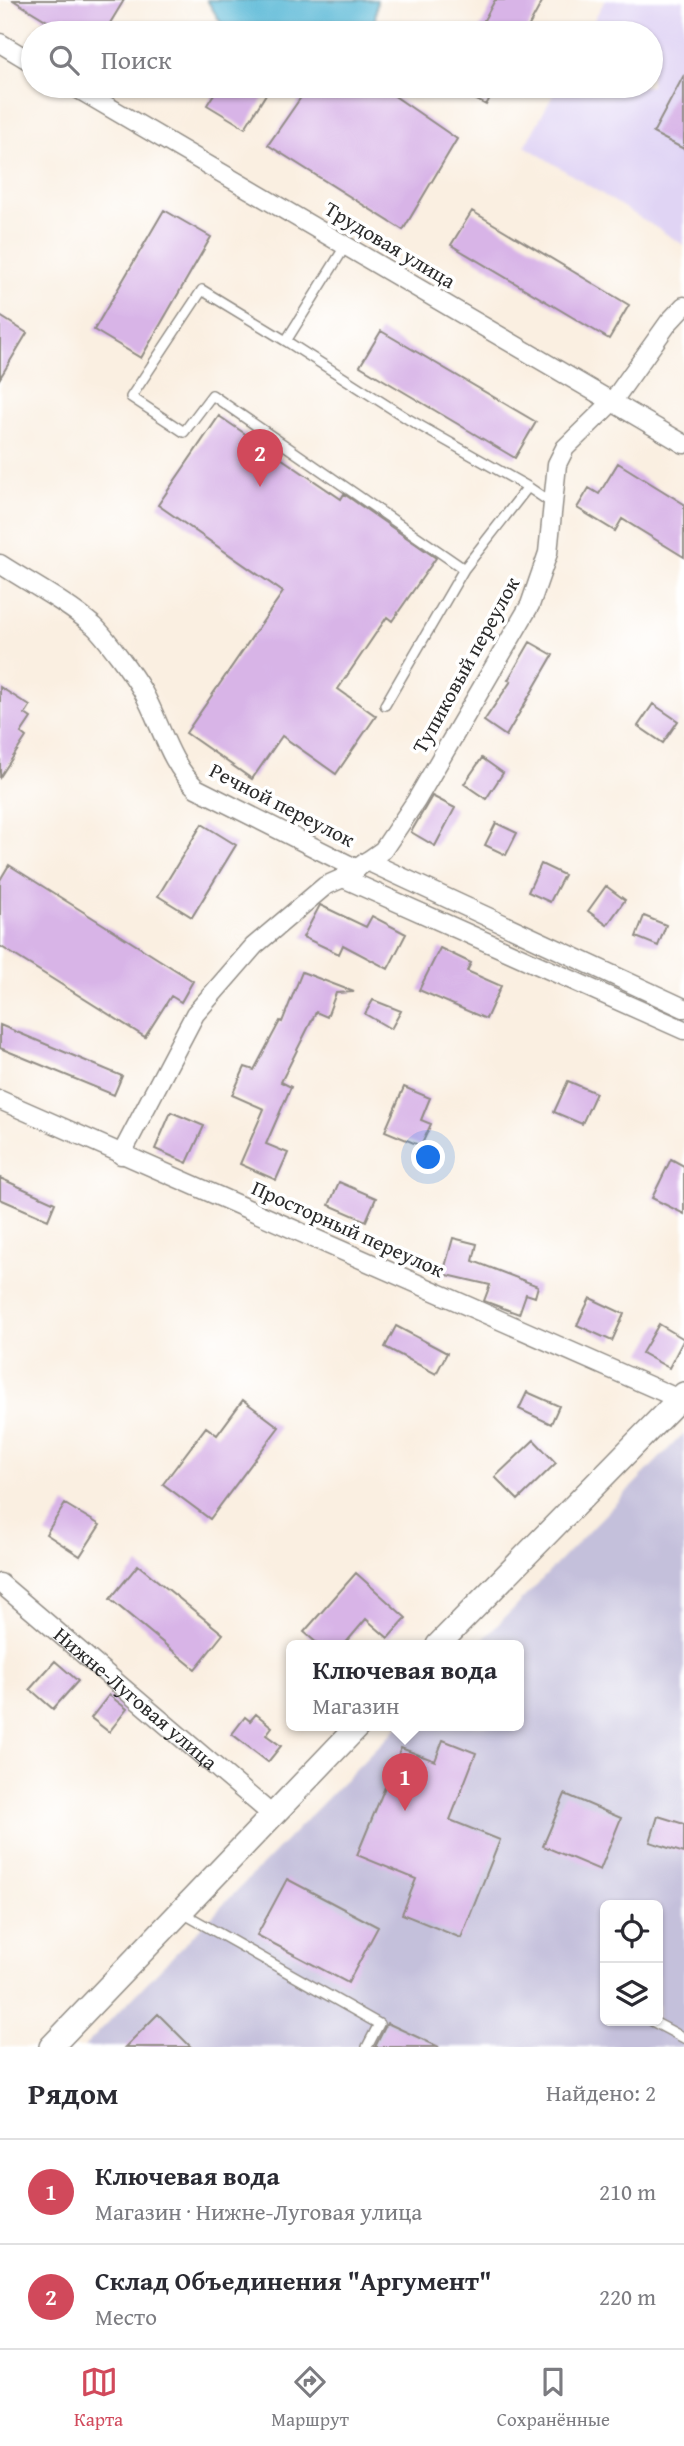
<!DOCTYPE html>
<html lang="ru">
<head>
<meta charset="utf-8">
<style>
  :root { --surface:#fff; --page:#f2f2f3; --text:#2b2b33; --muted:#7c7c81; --line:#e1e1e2; --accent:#d1495b }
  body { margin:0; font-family:"Gentium Book Plus",serif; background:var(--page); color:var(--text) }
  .controls { position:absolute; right:21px; bottom:21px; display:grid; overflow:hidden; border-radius:10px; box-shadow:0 2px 5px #0004 }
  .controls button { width:63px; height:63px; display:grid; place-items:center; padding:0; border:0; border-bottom:2px solid var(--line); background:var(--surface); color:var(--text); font:35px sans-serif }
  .you { position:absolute; left:429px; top:1158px; width:24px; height:24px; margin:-18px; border:5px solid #fff; border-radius:50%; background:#1a73e8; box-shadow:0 0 0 10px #1a73e833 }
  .badge { display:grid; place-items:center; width:46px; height:46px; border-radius:50%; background:var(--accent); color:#fff; font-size:23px; font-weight:700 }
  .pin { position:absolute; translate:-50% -58px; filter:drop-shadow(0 2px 4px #0008) }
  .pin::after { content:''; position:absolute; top:37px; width:24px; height:21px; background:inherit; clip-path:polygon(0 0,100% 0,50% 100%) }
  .popup { position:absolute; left:286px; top:1640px; width:238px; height:91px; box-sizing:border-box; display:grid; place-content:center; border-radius:10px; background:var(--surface); filter:drop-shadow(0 2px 5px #0005); font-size:23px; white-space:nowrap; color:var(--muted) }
  .popup b { font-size:26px; color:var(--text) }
  .popup::after { content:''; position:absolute; left:50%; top:100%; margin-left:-14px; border:14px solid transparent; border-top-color:var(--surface) }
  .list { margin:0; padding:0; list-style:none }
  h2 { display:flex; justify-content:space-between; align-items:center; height:91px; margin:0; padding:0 28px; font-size:30px }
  h2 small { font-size:23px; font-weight:400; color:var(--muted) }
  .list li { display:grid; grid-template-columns:46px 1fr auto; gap:21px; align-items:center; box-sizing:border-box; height:105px; padding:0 28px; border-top:2px solid var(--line) }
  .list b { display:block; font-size:26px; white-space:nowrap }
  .list p { margin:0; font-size:23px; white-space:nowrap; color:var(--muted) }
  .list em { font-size:23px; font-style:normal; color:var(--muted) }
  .icon { flex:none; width:38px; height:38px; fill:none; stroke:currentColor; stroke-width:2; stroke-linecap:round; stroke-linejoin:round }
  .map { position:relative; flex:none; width:684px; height:2047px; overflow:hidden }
  .search { position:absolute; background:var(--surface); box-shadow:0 2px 5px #0004; left:21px; right:21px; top:21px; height:77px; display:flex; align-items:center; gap:18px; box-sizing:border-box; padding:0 24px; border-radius:38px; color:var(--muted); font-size:26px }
  .sheet { height:301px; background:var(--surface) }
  nav { display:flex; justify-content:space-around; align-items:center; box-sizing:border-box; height:98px; border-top:2px solid var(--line); background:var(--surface); font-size:19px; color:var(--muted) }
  nav a { display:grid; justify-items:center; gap:4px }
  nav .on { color:var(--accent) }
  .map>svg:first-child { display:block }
  .built { fill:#e0d4f4 }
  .industrial { fill:#c4c0db; fill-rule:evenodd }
  .water { fill:#57b7d5; stroke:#417180; stroke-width:2 }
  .building { fill:#d8b4e7 }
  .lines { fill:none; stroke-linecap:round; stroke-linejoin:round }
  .service-casing { stroke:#928d86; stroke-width:12 }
  .minor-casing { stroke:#928d86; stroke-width:21 }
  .tertiary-casing { stroke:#928d86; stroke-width:26 }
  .service { stroke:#fff; stroke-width:9 }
  .minor { stroke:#fff; stroke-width:18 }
  .tertiary { stroke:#fff; stroke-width:23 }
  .labels { text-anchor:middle; stroke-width:7; stroke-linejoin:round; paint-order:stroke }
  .street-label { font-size:21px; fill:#2b2b2b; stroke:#fff }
</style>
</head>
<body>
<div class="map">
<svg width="684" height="2047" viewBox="0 0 684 2047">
  <rect width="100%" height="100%" fill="#fff"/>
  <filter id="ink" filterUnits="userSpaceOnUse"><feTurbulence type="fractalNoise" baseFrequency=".0143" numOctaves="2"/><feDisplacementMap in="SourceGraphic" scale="14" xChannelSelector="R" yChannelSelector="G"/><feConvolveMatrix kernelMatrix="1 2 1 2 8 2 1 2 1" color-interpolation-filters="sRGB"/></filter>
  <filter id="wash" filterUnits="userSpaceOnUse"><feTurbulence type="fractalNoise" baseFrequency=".00686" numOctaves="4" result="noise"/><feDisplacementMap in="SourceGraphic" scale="28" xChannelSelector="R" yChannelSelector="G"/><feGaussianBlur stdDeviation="1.57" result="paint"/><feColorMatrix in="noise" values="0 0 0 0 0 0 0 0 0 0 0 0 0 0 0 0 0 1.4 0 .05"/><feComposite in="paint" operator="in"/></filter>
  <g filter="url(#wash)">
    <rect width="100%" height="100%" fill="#faefe1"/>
    <!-- built -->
    <path class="built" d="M605,0H684V245L525,146L558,86H651V33H587Z"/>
    <!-- industrial -->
    <path class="industrial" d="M684,1433V2047H84L399,1725H519V1645H478ZM605,1905H658V2021H605Z"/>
    <!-- water -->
    <path class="water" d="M207,0H377L375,20L363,33H236L221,23Z"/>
    <g id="blocks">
      <!-- building -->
      <path class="building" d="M13,0H124L104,33H67Z
        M495,0H543L525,33H477Z
        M684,75V149L653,133Z
        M219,86H253L266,94L245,128L207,105Z
        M346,86H380L457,139L403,230L268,145L306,90L343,91Z
        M450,86H497L486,105Z
        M164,210L211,237L141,358L94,330Z
        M472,211L629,305L609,339L451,245Z
        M0,316L27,333L0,378Z
        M381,331L536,422L515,458L360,366Z
        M219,416L341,499L344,494L436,558L392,621L387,617L338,689L376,716L336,774L282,736L252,779L186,733L283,592L158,505Z
        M618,463L684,504V557L622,519L615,531L577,508L589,488L599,494Z
        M530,642L553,655L506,736L484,721L511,681L508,680Z
        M0,687L30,706L25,714L31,718L21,733L26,737L0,777Z
        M653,704L678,721L663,743L638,726Z
        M482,758L503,773L486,799L464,784Z
        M432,796L455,808L435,846L411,832Z
        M496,823L517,833L506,855L485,845Z
        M202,824L236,845L192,917L158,896Z
        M541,864L564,875L550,902L528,892Z
        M9,865L193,981L181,1002L171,996L145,1037L0,946V880Z
        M606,886L625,900L607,925L588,911Z
        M320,905L366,927L372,916L406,934L388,969L343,945L339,954L303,937Z
        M644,916L666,925L658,946L636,937Z
        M440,948L471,963L467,971L501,986L486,1019L419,990Z
        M302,972L354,992L336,993L327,1017L316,1012L281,1082L291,1087L266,1144L288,1153L276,1180L240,1164L264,1109L232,1095L245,1067L254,1070L280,1021L282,1022Z
        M373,1000L401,1011L391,1029L365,1014Z
        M0,1025L122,1076L114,1095L0,1048Z
        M568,1081L596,1093L582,1124L554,1112Z
        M404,1087L430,1098L421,1120L431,1124L421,1146L385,1131Z
        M171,1112L204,1126L187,1163L155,1149Z
        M671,1159L684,1166V1214L652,1198Z
        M0,1178L55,1203L48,1220L0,1199Z
        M339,1182L376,1198L366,1221L329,1205Z
        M453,1238L477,1244L473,1261L538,1286L535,1297L526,1294L519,1314L484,1301L490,1285L443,1274Z
        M590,1298L624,1314L612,1341L577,1325Z
        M659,1324L684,1339L669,1368L642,1353Z
        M396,1326L447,1353L436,1374L385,1347Z
        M527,1392L559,1406L551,1424L519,1409Z
        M243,1400L279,1427L210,1519L163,1484L206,1427L217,1435Z
        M534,1440L556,1463L518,1500L495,1477Z
        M65,1504L100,1525L80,1556L46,1534Z
        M138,1565L223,1634L195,1669L110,1599Z
        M356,1573L406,1618L388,1638L366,1619L344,1645H319L304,1632Z
        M55,1661L78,1681L53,1709L30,1689Z
        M109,1695L127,1709L109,1732L91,1718Z
        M256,1714L272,1727L266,1735L281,1746L268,1762L232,1734L245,1717L250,1721Z
        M443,1740L476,1753L450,1820L500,1840L461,1938L402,1914L416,1879L357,1855L401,1748L435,1761Z
        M565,1794L621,1818L600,1870L543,1846Z
        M658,1816L684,1824V1853L650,1842Z
        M287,1879L378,1927L348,1983L257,1935Z
        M158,2014L191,2047H125Z
        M387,2023L439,2047H375Z"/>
    </g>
  </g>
  <g filter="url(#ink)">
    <use href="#blocks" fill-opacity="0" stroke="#928d86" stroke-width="2"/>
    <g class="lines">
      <defs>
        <path id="service" d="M346,245L286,341L202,290L131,397L184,432L212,395L464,569
          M286,341L408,419L528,487L553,504
          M385,705L464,569L528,487
          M181,1912L379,2024L367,2047
          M652,2021L684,2038"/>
        <g id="minor">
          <path d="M0,43L33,63"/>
          <path d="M73,86L684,444"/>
          <path d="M0,564C31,584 66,602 94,626C105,636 134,676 142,690C161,723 168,761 196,788L357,869"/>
          <path d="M367,861L684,1008"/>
          <path d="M343,878L684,1030"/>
          <path d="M0,1100L679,1399"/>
          <path d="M121,1155L195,1014L254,946L325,886L343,878L383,850L416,801L530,605L548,553L557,464L565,448L612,402L669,322L684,306"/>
          <path id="s1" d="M0,1583L271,1814"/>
        </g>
        <path id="tertiary" d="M438,1645L684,1394
          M51,2047L359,1725"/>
      </defs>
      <!-- service casing -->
      <use href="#service" class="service-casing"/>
      <!-- minor casing -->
      <use href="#minor" class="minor-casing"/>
      <!-- tertiary casing -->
      <use href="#tertiary" class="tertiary-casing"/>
      <!-- service -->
      <use href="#service" class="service"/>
      <!-- minor -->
      <use href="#minor" class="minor"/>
      <!-- tertiary -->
      <use href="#tertiary" class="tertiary"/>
    </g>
  </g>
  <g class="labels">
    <!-- street labels -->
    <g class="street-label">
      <text transform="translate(390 245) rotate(31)" y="7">Трудовая улица</text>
      <text transform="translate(466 665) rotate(-61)" y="7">Тупиковый переулок</text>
      <text transform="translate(282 805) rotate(27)" y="7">Речной переулок</text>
      <text transform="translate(348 1229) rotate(24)" y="7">Просторный переулок</text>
      <text dy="7" stroke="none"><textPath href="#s1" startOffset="178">Нижне-Луговая улица</textPath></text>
    </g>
  </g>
</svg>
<div class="controls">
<button><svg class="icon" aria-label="locate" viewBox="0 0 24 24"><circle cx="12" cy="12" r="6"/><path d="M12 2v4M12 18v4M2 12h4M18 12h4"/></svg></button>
<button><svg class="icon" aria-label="layers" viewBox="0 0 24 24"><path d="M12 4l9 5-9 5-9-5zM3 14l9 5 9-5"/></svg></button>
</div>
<div class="you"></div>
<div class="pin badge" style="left:405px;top:1811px">1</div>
<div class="popup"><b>Ключевая вода</b>Магазин</div>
<div class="pin badge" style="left:260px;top:487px">2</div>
<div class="search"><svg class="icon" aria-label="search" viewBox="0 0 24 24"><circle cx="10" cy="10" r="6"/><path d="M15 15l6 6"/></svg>Поиск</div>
</div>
<section class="sheet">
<h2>Рядом<small>Найдено: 2</small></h2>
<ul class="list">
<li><span class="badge">1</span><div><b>Ключевая вода</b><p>Магазин · Нижне-Луговая улица</p></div><em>210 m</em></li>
<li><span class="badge">2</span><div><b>Склад Объединения &quot;Аргумент&quot;</b><p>Место</p></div><em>220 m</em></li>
</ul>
</section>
<nav>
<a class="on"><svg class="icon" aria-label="map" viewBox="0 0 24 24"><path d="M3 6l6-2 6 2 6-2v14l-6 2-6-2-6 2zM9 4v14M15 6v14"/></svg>Карта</a>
<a><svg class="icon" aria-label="directions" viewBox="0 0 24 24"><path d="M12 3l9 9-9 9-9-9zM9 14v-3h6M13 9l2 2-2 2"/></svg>Маршрут</a>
<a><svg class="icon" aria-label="saved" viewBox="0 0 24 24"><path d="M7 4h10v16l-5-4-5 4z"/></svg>Сохранённые</a>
</nav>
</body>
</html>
